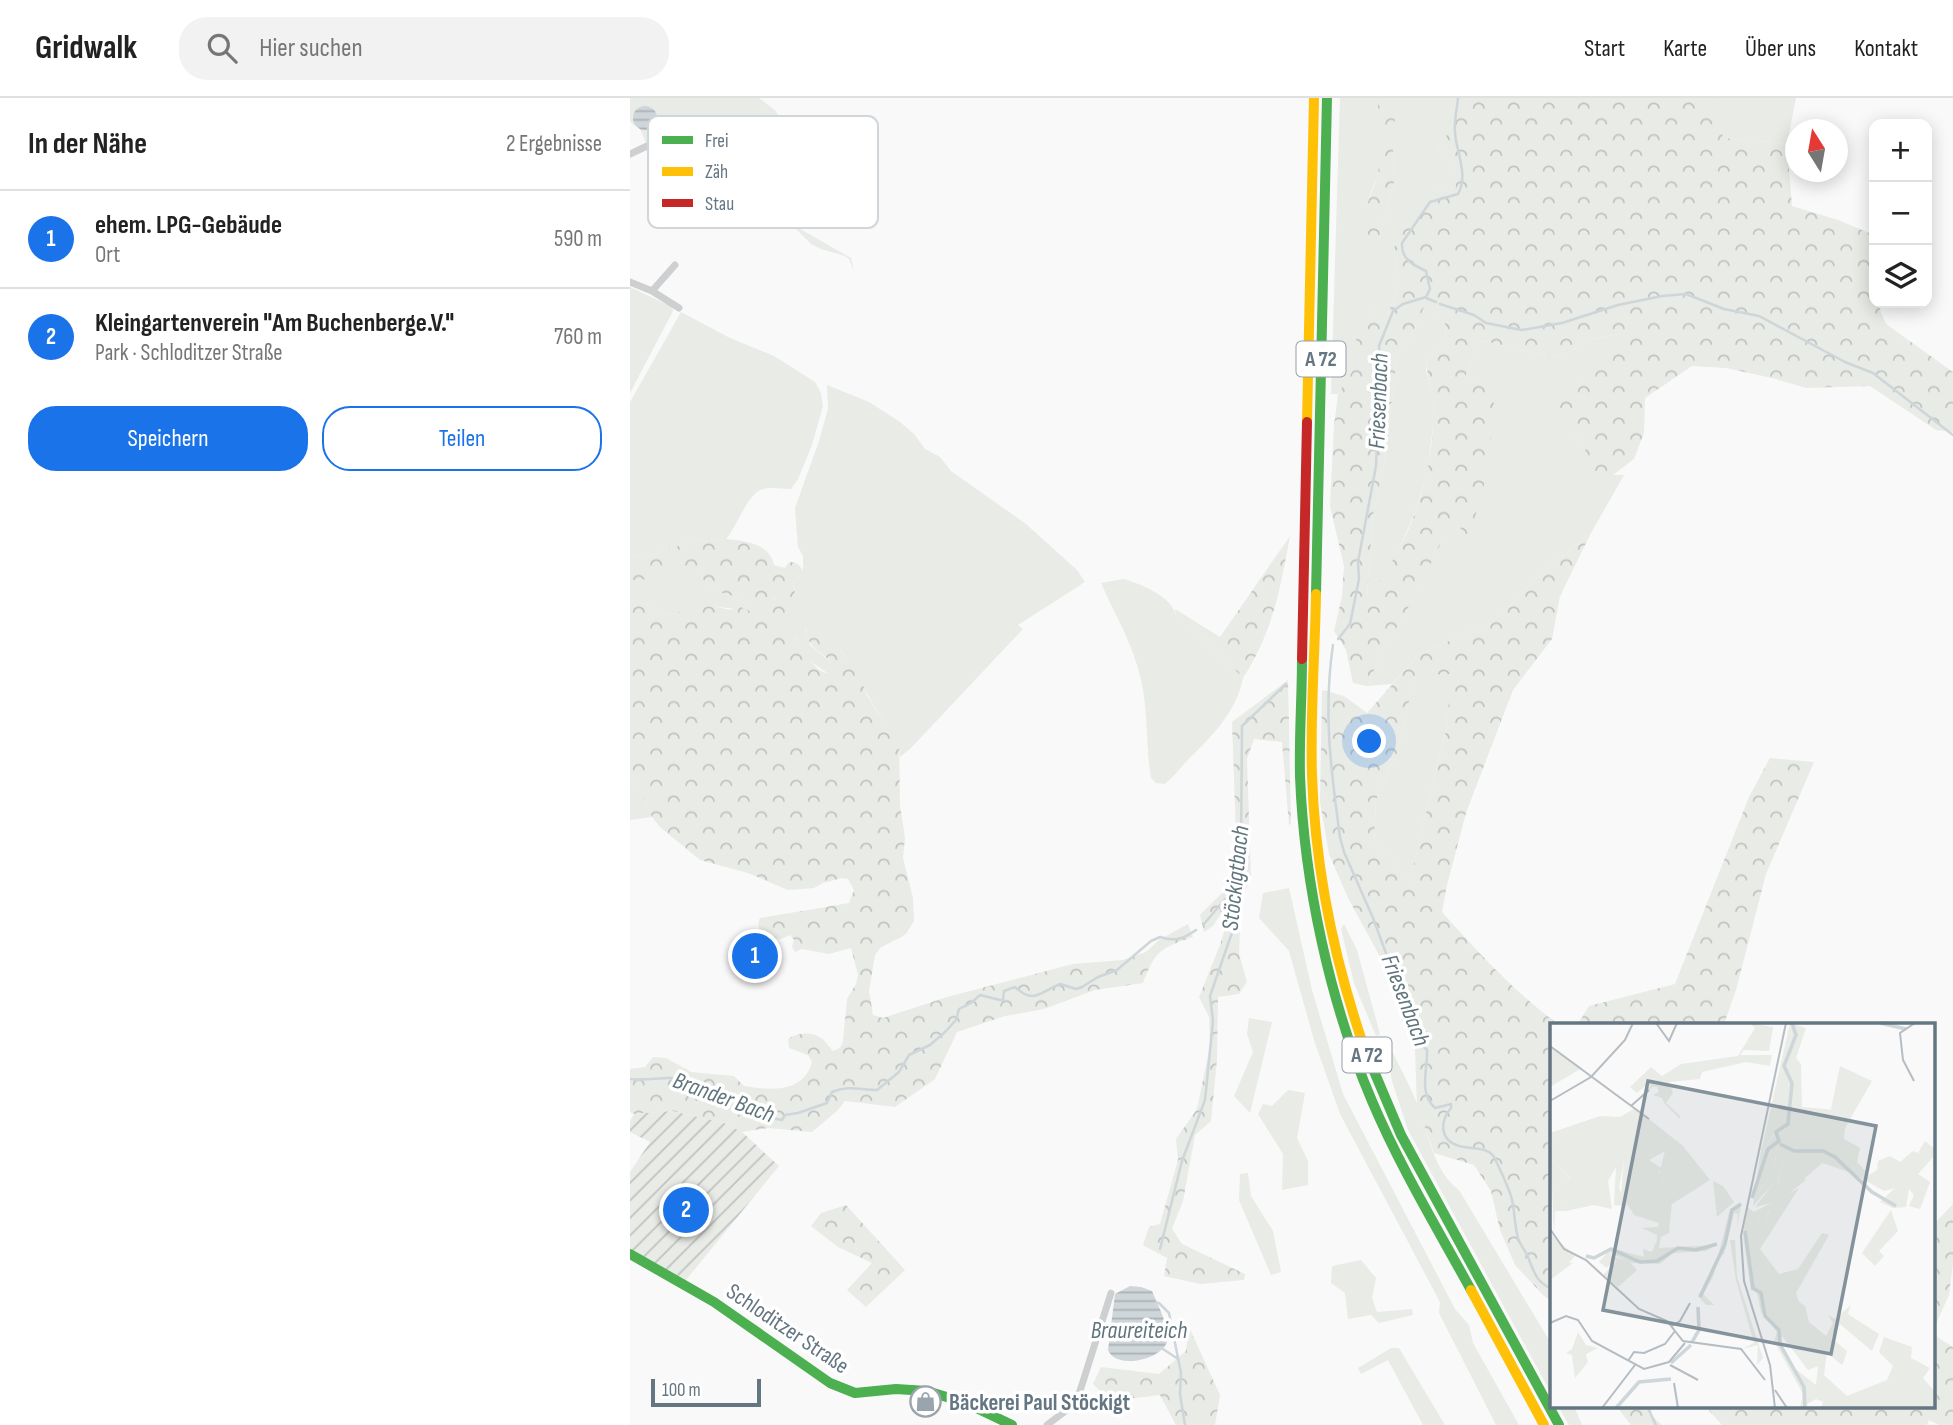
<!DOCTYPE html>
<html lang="de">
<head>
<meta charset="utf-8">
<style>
  :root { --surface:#fff; --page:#f2f2f2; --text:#222; --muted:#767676; --line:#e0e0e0; --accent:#1a73e8 }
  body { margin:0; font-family:"Sofia Sans Condensed",sans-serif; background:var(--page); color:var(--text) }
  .controls { position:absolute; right:21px; top:21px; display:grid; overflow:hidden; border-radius:14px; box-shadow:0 4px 18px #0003 }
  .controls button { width:63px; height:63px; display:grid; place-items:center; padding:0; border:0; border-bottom:2px solid var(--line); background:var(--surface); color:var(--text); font:35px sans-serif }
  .compass { position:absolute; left:1155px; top:21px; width:63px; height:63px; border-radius:50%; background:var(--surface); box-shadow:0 4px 18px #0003; rotate:349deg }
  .scale { position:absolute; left:21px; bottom:18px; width:110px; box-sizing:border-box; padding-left:7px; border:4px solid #657683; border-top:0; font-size:19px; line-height:24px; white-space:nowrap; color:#657683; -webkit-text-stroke:5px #fff; paint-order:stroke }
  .you { position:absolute; left:740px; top:644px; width:24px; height:24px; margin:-18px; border:5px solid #fff; border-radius:50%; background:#1a73e8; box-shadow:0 0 0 10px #1a73e833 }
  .badge { display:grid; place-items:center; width:46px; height:46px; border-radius:50%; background:var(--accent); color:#fff; font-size:23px; font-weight:700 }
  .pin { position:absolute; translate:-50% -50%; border:4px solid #fff; box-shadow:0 2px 7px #0006 }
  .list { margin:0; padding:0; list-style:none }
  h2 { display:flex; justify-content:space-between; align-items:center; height:91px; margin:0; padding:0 28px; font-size:30px }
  h2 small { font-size:23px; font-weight:400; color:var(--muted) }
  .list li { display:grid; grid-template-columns:46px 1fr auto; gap:21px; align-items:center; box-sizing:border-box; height:98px; padding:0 28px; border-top:2px solid var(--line) }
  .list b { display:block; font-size:26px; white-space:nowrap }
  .list p { margin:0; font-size:23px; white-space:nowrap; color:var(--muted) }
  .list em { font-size:23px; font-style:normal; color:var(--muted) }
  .actions { display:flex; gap:14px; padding:21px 28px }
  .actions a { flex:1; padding:16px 0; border:2px solid var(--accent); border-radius:28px; text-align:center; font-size:24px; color:var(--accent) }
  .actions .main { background:var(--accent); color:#fff }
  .icon { flex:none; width:38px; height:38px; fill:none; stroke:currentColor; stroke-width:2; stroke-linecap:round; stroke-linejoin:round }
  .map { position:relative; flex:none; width:1323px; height:1327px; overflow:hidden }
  header { display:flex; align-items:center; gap:42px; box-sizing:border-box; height:98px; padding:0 35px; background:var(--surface); border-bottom:2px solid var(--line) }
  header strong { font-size:33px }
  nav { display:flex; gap:38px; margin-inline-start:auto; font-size:24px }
  .search { width:490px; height:63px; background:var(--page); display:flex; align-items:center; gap:18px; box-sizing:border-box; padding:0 24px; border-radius:28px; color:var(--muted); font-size:26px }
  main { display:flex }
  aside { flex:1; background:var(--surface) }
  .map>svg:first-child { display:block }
  .grass { fill:#e8ebe6; fill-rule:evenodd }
  .forest { fill:url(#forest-crowns); fill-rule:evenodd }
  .garden { fill:url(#garden-furrows) }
  .water { fill:url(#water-rules) }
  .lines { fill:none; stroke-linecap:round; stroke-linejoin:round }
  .stream { stroke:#ced6d9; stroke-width:2.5 }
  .street { stroke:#cecfd0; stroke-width:7 }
  .fast { stroke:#4caf50; stroke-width:10 }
  .slow { stroke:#ffc107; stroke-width:10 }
  .jam { stroke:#c62828; stroke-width:10 }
  .labels { text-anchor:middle; stroke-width:7; stroke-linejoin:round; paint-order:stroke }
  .shield { fill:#fff; stroke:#939fa8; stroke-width:2 }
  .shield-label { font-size:21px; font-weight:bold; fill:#657683 }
  .street-label { font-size:23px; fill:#657683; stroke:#fff }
  .poi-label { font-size:23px; font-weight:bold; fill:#657683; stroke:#fff; text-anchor:start }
  .water-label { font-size:24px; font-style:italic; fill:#60757c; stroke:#fff }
  .inset-river { fill:none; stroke:#ced6d9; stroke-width:3.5 }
  .inset-road { fill:none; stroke:#b5bdc3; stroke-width:2 }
  .view { fill:#84929c; fill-opacity:0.15; stroke:#84929c; stroke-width:3.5 }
  .inset-edge { fill:none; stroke:#657683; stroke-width:3.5 }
  .key { fill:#fff; stroke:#d1d6da; stroke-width:2 }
  .key-label { font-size:19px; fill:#657683 }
</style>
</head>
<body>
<header>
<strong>Gridwalk</strong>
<div class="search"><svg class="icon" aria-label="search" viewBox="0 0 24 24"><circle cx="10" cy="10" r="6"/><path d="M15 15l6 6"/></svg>Hier suchen</div>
<nav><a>Start</a><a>Karte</a><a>Über uns</a><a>Kontakt</a></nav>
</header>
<main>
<aside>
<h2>In der Nähe<small>2 Ergebnisse</small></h2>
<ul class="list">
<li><span class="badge">1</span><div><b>ehem. LPG-Gebäude</b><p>Ort</p></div><em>590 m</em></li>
<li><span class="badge">2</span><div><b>Kleingartenverein &quot;Am Buchenberge.V.&quot;</b><p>Park · Schloditzer Straße</p></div><em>760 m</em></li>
</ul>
<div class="actions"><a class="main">Speichern</a><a>Teilen</a></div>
</aside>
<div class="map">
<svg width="1323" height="1327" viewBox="0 0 1323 1327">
  <defs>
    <pattern id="forest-crowns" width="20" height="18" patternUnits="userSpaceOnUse" patternTransform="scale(1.75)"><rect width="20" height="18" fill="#e8ebe6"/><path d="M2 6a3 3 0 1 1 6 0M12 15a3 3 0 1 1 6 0" fill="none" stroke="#c0c3c0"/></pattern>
    <pattern id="garden-furrows" width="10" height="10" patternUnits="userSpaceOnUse" patternTransform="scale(1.75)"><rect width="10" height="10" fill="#e8ebe6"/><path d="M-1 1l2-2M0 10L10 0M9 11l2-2" fill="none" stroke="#c0c3c0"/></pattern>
    <pattern id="water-rules" width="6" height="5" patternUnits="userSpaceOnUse" patternTransform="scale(1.75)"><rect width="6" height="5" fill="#ced6d9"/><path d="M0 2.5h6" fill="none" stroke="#abb2b5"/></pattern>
  </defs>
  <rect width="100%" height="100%" fill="#f9f9f9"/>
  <!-- grass -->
  <path class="grass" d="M0,0H129L146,13L156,37C142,57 110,85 130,108L221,160L224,174L219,161L215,158L191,151L181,146L162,127L121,109L119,97L99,77L83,83L63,82L61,73L45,69L79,48L74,46L60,18L32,29L30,27L15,48L0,53L16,45L10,31L23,29L4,22L6,29L0,23Z
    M710,0H752L748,5L750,26L760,4L758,0H823L828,17L808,52L824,66L827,89L805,92L764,150L768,187L754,230L740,212L722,274L708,296H701ZM763,51L764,84L749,141L734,131C735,101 747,76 763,51Z
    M1083,0H1166L1157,46L1094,40L1081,15Z
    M0,189L42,209L43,213L0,295Z
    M796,204L815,225L816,245L798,259L796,272L803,298V327L798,372L786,412L761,470L737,499L743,417L755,361L767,258L783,233Z
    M51,214L100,240L144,258L185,284L191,295L193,308L182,347L168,381L161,391C152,391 141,389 133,391C118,394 107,429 96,441L63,443L25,456L0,459V304Z
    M989,236L975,257L947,281L941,335L955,346L983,377H994L961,435L911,476L863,524L789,556L762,586L737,588C752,552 773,520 791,485C802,463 810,442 826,423L839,440L846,411L864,293L835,279L851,242L903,255L933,258L959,242Z
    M197,287L239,304L270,324L284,336L295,351L310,359L321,373L396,426L447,472L455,484L388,527L393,531L281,650L270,659C269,643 266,634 253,623L211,552L175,531L180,547L203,566L207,576L200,577L176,560L166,541L119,513L83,508L41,517L32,516L15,506L0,502V482L34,475L69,476L82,492L103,498L117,507L166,496L163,485L173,473V458L168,449L165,410L189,343L198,311Z
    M494,481C511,486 543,499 546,518L577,543L613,580C606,616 579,641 554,666C548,673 542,680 535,686L526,685L521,680C516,651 518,621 513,592C507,553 487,521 471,485Z
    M785,576H822L817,627L779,787L762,759L744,747L746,702L767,655Z
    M0,682L11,694L22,719L0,722Z
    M659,790L682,892L713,996L825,1211L839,1227L843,1245L889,1327H866L809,1215L810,1204L710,1016L684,942L659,853L629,820L633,795Z
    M714,826L727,852L750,936L746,938L724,885L711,831Z
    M619,920L642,924L620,1015L604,998L623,954L617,936Z
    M759,947C769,968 780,987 788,1008C798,1035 804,1074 829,1092L922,1247V1297L778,1032L762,983L755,949Z
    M658,992L675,995L667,1040L678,1063V1087L652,1092L653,1056L628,1016L633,1006L642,1008Z
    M618,1075L621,1098L643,1133L651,1174L641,1177L609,1102L610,1076Z
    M731,1162L746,1180L742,1200L747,1214L782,1211L783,1217L749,1225L741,1217L718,1221L715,1195L701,1185L702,1168Z
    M761,1250H769L815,1327H793L758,1262L731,1276L728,1270Z
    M928,1308H944L952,1327H939Z"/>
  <!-- forest -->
  <path class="forest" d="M752,0H758C765,13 766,25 765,39L760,40L749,30L748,5Z
    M823,0H1083L1082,16L1094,40L1157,46L1162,108L1208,122L1244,137V205H1252L1250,212L1256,226L1323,274V334L1306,332L1240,288L1176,290L1142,280L1096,270L1062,268L1015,300L1014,335L1004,361L983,377L956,371L955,346L941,335L929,333C929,325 928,313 931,305C943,277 973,262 988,236L959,242L933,258L903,255L851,242L835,279L865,293L857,376L839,442L826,424C810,442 802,464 791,486C773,520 752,552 737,588L723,585L716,552L704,533L712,498L714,468L700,408L704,328L708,296L722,274L723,253L730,228L740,212L754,229L768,187L764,150L784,109L805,92L826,89L824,66L808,52L828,17ZM796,205L815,225L816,245L798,259C795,274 800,282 802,296C804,305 803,315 803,323C802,382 777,454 737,498L743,417L755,361L767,258L783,233Z
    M753,48L763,50L764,84L749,141L743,150C720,129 743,99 748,75C750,65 748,58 753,48Z
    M961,435L930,498L922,541L883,592L836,715L817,787L812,814C848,854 884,894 928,926H922V1203L914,1198L885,1167L870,1132L861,1093L844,1067L804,1055L787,1007L785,952L749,857L718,800L699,756L690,704L692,592L714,598L737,615L789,556L863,524L911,476ZM821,576L817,628L779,786L762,759L744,747L746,702L767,655L785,577Z
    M660,438C650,492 643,533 613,580L577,543L546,518L545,511L590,539Z
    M96,441C114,443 140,445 144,467L155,470L159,464C167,464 169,466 173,473L163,485L167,504L160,524L155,527L146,525L142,516L146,502L144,500L136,506L117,507L103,498L82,492L69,476H28L25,481L0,482V459L25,456L63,443Z
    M0,502L15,506L32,516L41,517L65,509L83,508L101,512L108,508C128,516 145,526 162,538C177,550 181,578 206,576C200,549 170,557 177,519L185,515L232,584L236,596L253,623L263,631L269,644L270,707L275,740L273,760L283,800L284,823L276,836L250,850L245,857L239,893L243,917L253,920L317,899L443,866L493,862L516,854L529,842L558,826L563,839C530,851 526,851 513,885L465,892L414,911L375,918L327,934L305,981L265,1009L215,1003L207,1013L182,1034L138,1030L112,1034L94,1025L42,1013L4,1016L0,1014V971L15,969L23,959L36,960L61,974L104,978L114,988C140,992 173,996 182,964L178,957L159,950L158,941C167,935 182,933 191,940C196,943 199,949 203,953L210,950L213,943L217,901L226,886L228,877L221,850L199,856L172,851L165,854L162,849L164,842L160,837L151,841L136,840C130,833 126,829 130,820L219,805L224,792L218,781L212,780L193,785L184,790L158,792L118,775L70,762L30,729L22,719L11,694L0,682Z
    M658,582L661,726L659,727L652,644L624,641L617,661L621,780L611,801L609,856L617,884L609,896L588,899L587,962L581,1023L565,1037L553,1103L542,1131L552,1146L615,1176L614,1182L570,1186L534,1178L537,1160L513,1147L519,1129L530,1126L548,1062L546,1041L567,1011L580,948L579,919L569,899L590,847L602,808L600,802L583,828L574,834L570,817L597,790L607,765L602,624Z
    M1140,660L1184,664L1136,776L1106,892L1094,926H948L959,908L1045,886L1119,699Z
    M1323,1106V1165L1319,1197L1304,1230V1126Z
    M216,1107L275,1172L236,1209L217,1192L242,1165L208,1149L181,1128L191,1115Z
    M559,1229L590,1297L585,1327H546L530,1297L481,1303L463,1286L471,1269L529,1276L556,1253Z
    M1304,1237L1323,1249V1327H1309L1299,1322L1297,1327H1092L1075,1308H1304Z
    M990,1308H1022L1021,1317L1032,1327H1001L990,1313Z"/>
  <!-- garden -->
  <path class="garden" d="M42,1013L94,1025L112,1034L149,1068L56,1182L0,1151V1074L20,1044L0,1034V1023L4,1016Z"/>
  <!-- water -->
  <path class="water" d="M3 20a12 12 0 1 1 24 0a12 12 0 1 1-24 0Z
    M500,1188L511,1189L522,1193C527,1205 541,1232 537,1244C531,1262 486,1272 478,1252L485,1196Z"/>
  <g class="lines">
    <!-- stream -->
    <path class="stream" d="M796,200L806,204
      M810,206L844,217L856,225L892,232L932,225L988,207L1032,198L1056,196L1094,211L1129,218L1215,264L1243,275L1323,337
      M708,541L720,526L729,481L728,464L746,368L750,281L749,248L763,213L773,206L796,199L800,191L796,173C783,167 771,161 772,145L800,104L828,96C839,77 826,54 825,34C824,23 827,11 828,0
      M703,547C693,614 701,673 710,739L714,754L743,820L757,858L769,878L781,908L789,944L797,952C798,972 788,994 805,1010L821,1006V1010C810,1023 809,1042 829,1048C842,1052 860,1047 866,1063C871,1074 877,1086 881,1098C885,1111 884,1126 888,1140C890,1147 895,1152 898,1159C904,1174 906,1184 922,1191
      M574,826L601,794
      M0,981C22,984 36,976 59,983C69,986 77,994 87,999C95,1003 105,1000 113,1004C127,1011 136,1020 152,1022L155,1017L168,1015L197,1005L202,994C219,987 230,992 247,992L269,974L279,957L300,947L315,934L326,922L329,911L341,905L350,897L370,902H373L374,893L385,889C404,907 410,894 430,886L446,891L452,889L468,879L487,872L521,843L530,839C545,844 553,841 566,832
      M530,1151L552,1063L575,1002L583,923L580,898L606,823L602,793L609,779L611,751L612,628L656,586
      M525,1205H529L539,1215L551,1275L550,1296L555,1327
      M533,1251L548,1261
      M1017,1308L1026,1327"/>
    <!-- street -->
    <path class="street" d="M0,56L17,48
      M0,184L22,193L49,210
      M22,193L45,167
      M417,1327L442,1308L450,1293L481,1195"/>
    <!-- fast -->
    <path class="fast" d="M686,496L697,0
      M672,561C672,599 669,639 670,678C674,785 700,905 742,1003C770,1069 807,1130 841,1192
      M735,952L771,1037L929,1327
      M0,1156L84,1204L200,1285L225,1295L266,1291L297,1293L336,1305L382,1327"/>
    <!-- slow -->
    <path class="slow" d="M677,324L684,0
      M686,496C685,556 680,617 682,677C685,770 705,865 735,952
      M841,1192L914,1327"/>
    <!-- jam -->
    <path class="jam" d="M672,561L677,324"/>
  </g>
  <!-- icons -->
  <defs>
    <symbol id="shop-ring" viewBox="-11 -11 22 22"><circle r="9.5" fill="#fff" stroke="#99a4ac" stroke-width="1.5"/><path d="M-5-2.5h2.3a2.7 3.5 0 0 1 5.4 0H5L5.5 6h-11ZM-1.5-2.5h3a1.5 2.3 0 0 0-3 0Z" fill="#99a4ac"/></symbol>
  </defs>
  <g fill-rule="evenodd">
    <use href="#shop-ring" x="278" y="1286" width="35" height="35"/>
  </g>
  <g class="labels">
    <!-- shield labels -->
    <g class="shield">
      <rect x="666.5" y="243.5" width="49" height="35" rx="5"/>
      <rect x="712.5" y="939.5" width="49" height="35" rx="5"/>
    </g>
    <g class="shield-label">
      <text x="691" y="268">A 72</text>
      <text x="737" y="964">A 72</text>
    </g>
    <!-- street labels -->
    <g class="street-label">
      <text transform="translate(158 1230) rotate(34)" y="8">Schloditzer Straße</text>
    </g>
    <!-- poi labels -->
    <g class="poi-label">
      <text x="319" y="1312">Bäckerei Paul Stöckigt</text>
    </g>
    <!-- water labels -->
    <g class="water-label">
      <text transform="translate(748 303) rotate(-88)" y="8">Friesenbach</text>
      <text transform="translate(605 780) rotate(-84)" y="8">Stöckigtbach</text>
      <text transform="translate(776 902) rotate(69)" y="8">Friesenbach</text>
      <text transform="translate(94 999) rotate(20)" y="8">Brander Bach</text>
      <text x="509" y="1240">Braureiteich</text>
    </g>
  </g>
  <!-- overview -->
  <g transform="translate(920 925)">
    <rect width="385" height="385" fill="#f9f9f9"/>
    <path d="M200,0L223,4L219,28L194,27L190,32H222L220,43L196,39L152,49L150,56L119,59L123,70L116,80L130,93V96L115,81L112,75L103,72L109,69L107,64H102L99,67L95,68L101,63L99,60L87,70L80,64L101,44L112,53L131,41L188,33L205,5ZM240,0L242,13L231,42L243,76L237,101L224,110L210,133ZM290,43L322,58L295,105L285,102V87L281,86ZM85,85L133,123L160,157L122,181L112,154L114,165L98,150L80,143H94L109,151L115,128L99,137H74L69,165L77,183L64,182L66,144L58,158L62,186L44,182L16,188L20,156L4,138L9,117L0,119V110L50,93L70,94ZM228,120L223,149L208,169L221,129ZM236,128L260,132L248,148L256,157L229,178L205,184L223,161H228ZM163,158L173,163L184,179L167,194ZM214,184L220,185L206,220L201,212ZM0,210L25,233L19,240H23L0,257ZM180,217H185L187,254L213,335L207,342L208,322L192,326L204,320L186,257Z" fill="#e8ebe6"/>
    <path d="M240,0L256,5L246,35L251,41L252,84L286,87L285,102L295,105L294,116L310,125L307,139L319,152L327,147L328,138L340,133L350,139L363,128L368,130L375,118L385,126V132L368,151L380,159L370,186L359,183L364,172L359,166L356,184L343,185L330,179L345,165L334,168L302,150L272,140L254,156L247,147L259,132L236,129L227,163L223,161L203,183L210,133L229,103L237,101L242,77L231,42L242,13ZM228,121L223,149L209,168L221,129ZM0,23L32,45L0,64ZM9,117L19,125L4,138L21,158L16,188H5L4,211L0,119ZM74,137H99L111,145L106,155L114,164L112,153L122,178L119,210L111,214L109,225L167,222L156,228L123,230L110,241L82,240L60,230L64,237L57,245L49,239L61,225L94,234L93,226L102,229L107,217V212L92,205L108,204L109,200L84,192L71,171ZM249,165L210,226L229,251L248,246L272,210L279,212L246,270L249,279L255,283L259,299L276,313L283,300L278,292L285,296L301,282L298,291L329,311L322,328L290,301L281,315L297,328L294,338L292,342L277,330L274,352L297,373L337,357L343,343L329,329L334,314L362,324L361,335L380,345L373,355L385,369V385H271L273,379L266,376L250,385L253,371L224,318L227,309L211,289L207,270L201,267L193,212L197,184L204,189ZM214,184L220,186L206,219L201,212ZM232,313L258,347L268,343L266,362L244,345L230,320ZM191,181L187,206L188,191L184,190L174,231L169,233L163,254L153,271L164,282H156L148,273L166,241L180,186ZM341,187L348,208L329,228L334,233L325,243L312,230ZM28,309L36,322L48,325L36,331L38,339L25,355L22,332L16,330L22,326Z" fill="#e8ebe6" fill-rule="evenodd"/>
    <path d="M64,234L79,238L87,247L68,264L53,252L66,239Z" fill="#e8ebe6"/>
    <path class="inset-river" d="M330,0L356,6M230,121L244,128H273L285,134L322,169L346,183M202,175L218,126L229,118L226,109L238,101L242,60L234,43L246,12L242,0M195,208L203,265L211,270L215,293L229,307L230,321L254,364L255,385M36,233L44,235L61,226L90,239L107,238L128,225L146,227L167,221M150,274L175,221L182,187L191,181M142,319L149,307L148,284M121,340L141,322M66,385L89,359L121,356"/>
    <path class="inset-road" d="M106,0L119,18L127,0M0,23L99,96M364,58L353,37L350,10L365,0M0,78L41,54L75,17L83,0M81,83L99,67M0,206L14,226L36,237L89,286L117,298L133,318L191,326L215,357M0,300L16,293L28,297L42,318L94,346L119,339L135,320M122,303L130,298L140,280M78,338L84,329L94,330L115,321L125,308M120,342L148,357M124,360L128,385M225,367L237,385M52,385L85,342M225,385L220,342L194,258L191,213L236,0"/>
    <path class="view" d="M98,58L326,103L281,331L53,287Z"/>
    <rect width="385" height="385" class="inset-edge"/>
  </g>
  <!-- legend -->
  <rect x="18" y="18" width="230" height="112" rx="10" class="key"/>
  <rect x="32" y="38" width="31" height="8" fill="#4caf50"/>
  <rect x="32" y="69" width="31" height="9" fill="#ffc107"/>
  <rect x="32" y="101" width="31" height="8" fill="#c62828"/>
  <g class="key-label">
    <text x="75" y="49">Frei</text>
    <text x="75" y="80">Zäh</text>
    <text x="75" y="112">Stau</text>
  </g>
</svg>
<div class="controls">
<button>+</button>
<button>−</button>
<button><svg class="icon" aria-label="layers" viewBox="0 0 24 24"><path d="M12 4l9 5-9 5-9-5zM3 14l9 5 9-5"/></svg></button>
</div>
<svg class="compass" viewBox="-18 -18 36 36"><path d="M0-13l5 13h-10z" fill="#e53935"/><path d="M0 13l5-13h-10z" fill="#767676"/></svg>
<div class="scale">100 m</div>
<div class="you"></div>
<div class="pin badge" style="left:125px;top:858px">1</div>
<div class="pin badge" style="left:56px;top:1112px">2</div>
</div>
</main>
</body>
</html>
